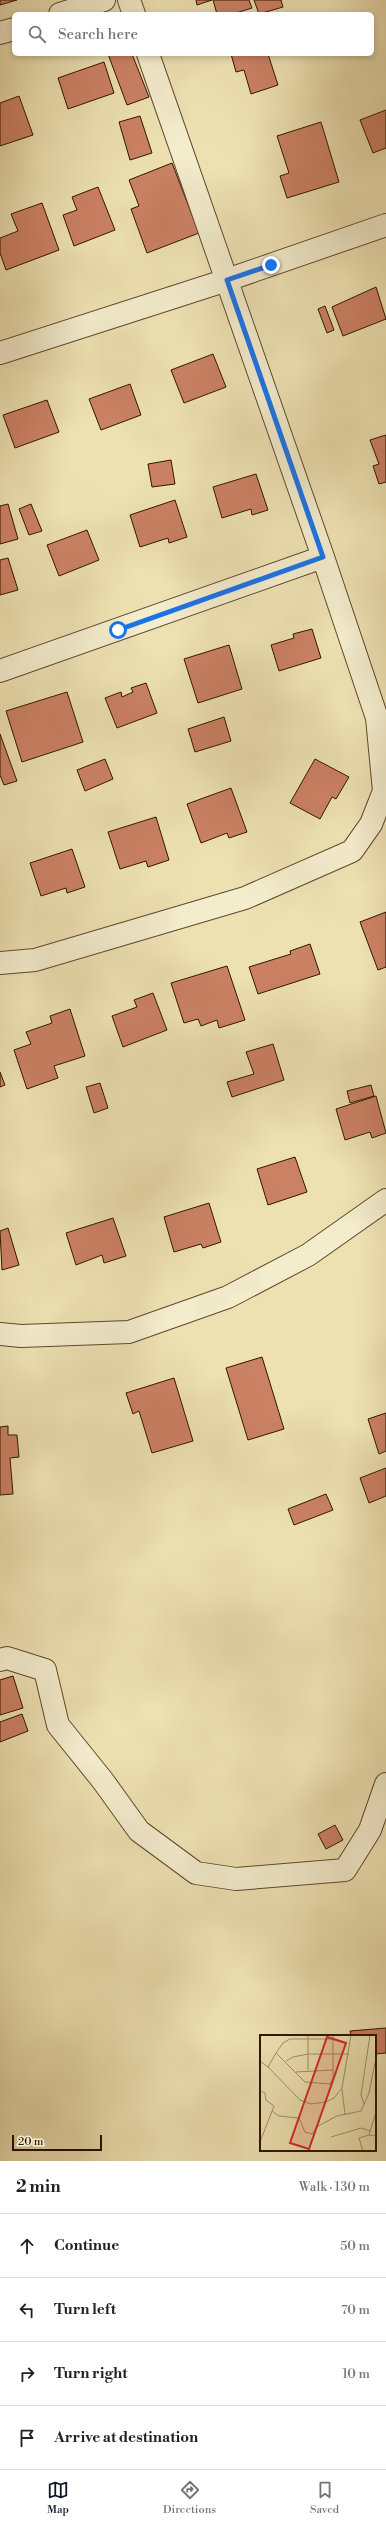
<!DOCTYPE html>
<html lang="en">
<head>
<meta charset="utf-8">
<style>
  :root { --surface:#fff; --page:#f2f2f2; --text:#202124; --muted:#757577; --line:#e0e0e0; --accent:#111827 }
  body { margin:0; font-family:"Libre Bodoni",serif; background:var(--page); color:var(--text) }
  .scale { position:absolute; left:12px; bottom:10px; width:90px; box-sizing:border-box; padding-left:4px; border:2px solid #311500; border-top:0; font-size:11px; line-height:14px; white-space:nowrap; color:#311500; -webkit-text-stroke:3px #f3eccd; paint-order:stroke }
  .stop { position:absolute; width:12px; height:12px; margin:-9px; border:3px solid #1a73e8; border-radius:50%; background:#fff }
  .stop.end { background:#1a73e8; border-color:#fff; box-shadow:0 1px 4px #0008 }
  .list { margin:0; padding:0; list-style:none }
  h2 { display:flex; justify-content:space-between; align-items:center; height:52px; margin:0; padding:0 16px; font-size:17px }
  h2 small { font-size:13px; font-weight:400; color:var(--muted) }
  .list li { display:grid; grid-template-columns:26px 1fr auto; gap:12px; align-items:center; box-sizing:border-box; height:64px; padding:0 16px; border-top:1px solid var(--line) }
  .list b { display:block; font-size:15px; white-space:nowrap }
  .list em { font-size:13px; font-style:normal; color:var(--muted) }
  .icon { flex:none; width:22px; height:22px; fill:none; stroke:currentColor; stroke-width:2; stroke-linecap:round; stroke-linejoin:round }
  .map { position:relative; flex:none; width:386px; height:2161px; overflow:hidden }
  .search { position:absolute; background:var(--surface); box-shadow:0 2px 6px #0003; left:12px; right:12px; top:12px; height:44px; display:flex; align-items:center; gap:10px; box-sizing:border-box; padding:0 14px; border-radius:6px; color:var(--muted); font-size:15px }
  .sheet { height:308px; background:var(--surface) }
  nav { display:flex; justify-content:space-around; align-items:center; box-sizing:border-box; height:56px; border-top:1px solid var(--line); background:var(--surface); font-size:11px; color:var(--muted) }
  nav a { display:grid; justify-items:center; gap:2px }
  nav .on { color:var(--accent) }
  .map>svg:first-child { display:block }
  .building { fill:#cb8164; stroke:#311500 }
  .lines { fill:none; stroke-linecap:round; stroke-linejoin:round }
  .street-casing { stroke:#60482c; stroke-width:24 }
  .street { stroke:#f3eccd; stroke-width:22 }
  .route { stroke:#1a73e8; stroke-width:5 }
  .inset-road { fill:none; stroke:#a28f6b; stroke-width:1 }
  .view { fill:#d62828; fill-opacity:0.15; stroke:#d62828; stroke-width:2 }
  .inset-edge { fill:none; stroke:#311500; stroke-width:2 }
</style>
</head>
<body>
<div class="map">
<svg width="386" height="2161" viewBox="0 0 386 2161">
  <rect width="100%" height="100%" fill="#ede1b2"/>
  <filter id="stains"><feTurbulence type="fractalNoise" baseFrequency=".005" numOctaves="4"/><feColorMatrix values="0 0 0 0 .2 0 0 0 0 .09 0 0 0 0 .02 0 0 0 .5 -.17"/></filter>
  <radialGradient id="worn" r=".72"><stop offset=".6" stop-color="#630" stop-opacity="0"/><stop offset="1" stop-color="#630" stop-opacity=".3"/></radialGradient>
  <!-- building -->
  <path class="building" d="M0,0H17L0,5Z
    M196,0H212L197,5Z
    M213,0H249L252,8L233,14H217Z
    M254,0H281L283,7L259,14Z
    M108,54H132L149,97L127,105Z
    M231,54H268L278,85L251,94L244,70L236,72Z
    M104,62L114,93L68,109L58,78Z
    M19,96L33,135L0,146V103Z
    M386,110V148L373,153L360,120Z
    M140,116L152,153L130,160L119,122Z
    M321,122L339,182L287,198L280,176L289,173L277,136Z
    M172,163L199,233L147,253L131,209L139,206L129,180Z
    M98,187L115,230L74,246L63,215L77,210L72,197Z
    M42,203L59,250L6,270L0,253V238L18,231L11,214Z
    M376,287L386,319L343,336L332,307Z
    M325,306L334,330L327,333L318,309Z
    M213,354L226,387L184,403L171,370Z
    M130,384L141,415L101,430L89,399Z
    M47,400L59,432L15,448L3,415Z
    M386,435V482L379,484L373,466L379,464L370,440Z
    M171,460L175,484L152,487L148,464Z
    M256,474L268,510L252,515L251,509L222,518L213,487Z
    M175,500L187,537L169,543L168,538L140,547L130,515Z
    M8,504L18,539L0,544V506Z
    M31,504L42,531L29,535L19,509Z
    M87,530L99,560L59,576L47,545Z
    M8,558L18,590L0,595V560Z
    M312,629L321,658L279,671L271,645L294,638L293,634Z
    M229,645L242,689L198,703L184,659Z
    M146,683L157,713L117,728L105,698L121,692L122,697L133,692L131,688Z
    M67,692L83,742L22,762L6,711Z
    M224,717L231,741L195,752L188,729Z
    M0,734L17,781L4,785L0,775Z
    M105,759L113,779L85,791L77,770Z
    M315,759L349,777L336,799L332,797L320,819L290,803Z
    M231,788L247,832L229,838L227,833L201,843L187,804Z
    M156,817L169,860L148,867L146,861L120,869L108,832Z
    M72,849L85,887L67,893L66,888L41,896L30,863Z
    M386,912V967L378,970L360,922Z
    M310,944L320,974L258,994L249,967L291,954L290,951Z
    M227,966L245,1020L219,1028L217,1020L201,1026L198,1019L184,1023L171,983Z
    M153,993L167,1030L123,1047L112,1016L137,1007L134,1000Z
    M70,1009L85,1056L54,1066L58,1078L27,1089L14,1050L31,1044L26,1032L52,1023L50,1016Z
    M273,1044L284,1080L232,1097L227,1082L254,1074L246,1052Z
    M0,1072L5,1085L0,1087Z
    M100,1083L108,1108L94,1113L86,1087Z
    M371,1085L374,1096L350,1103L347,1091Z
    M376,1096L386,1133L372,1138L370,1132L345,1140L336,1109Z
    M295,1157L307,1192L268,1205L257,1169Z
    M209,1203L221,1242L203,1248L201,1244L174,1252L164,1217Z
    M113,1218L126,1256L104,1263L102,1255L76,1265L66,1233Z
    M8,1228L19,1265L2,1270L0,1231Z
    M262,1357L284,1429L248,1440L226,1368Z
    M174,1378L193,1441L152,1453L139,1411L133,1414L126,1393Z
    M386,1413V1451L379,1454L368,1419Z
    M8,1426V1435H17L19,1457L10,1458L13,1494L0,1495V1427Z
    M386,1468V1496L369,1503L360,1478Z
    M326,1494L333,1510L294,1525L288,1509Z
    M13,1676L23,1708L0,1715V1680Z
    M22,1714L28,1731L0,1742V1722Z
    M335,1825L343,1840L326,1849L318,1834Z
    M386,2028V2053L375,2054V2036H351L350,2031Z"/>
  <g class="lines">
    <defs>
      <path id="street" d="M129,0L134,14
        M60,14L104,0
        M0,33L14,29
        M0,353L227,280L386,225
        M0,671L323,557
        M0,963L35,960L245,898L352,851L371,824L384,791L377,718L323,557L148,54
        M0,1334L21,1336L129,1332L228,1297L308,1255L386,1200
        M0,1660L7,1658L45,1670L58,1725L103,1781L139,1831L196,1873L236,1879L345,1870L370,1830L386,1784"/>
    </defs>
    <!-- street casing -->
    <use href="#street" class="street-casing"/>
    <!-- street -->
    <use href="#street" class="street"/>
  </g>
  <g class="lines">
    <!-- route -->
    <path class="route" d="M118,630L323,557L227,280L271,265"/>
  </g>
  <!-- overview -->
  <g transform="translate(260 2035)">
    <rect width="116" height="116" fill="#ede1b2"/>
    <path class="inset-road" d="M16,18L23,8L30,4H73M0,26L8,32L16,18L45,47L70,49L73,43V0M26,26L33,22L48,19H89M8,32L40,65L51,69L66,67L74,63L82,53L91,0M48,35V0M36,37L73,35M82,54L85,79M0,56L5,58L6,65L14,71L0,107M104,69L101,60L110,0M12,76L19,81L39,83L45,97L52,99L58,91L77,81L101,76L109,58L116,23M109,100L116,77M71,102L101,93L110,96M103,116L99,103L109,100L116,101"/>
    <path class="view" d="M67,2L86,8L49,114L30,108Z"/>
    <rect width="116" height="116" class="inset-edge"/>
  </g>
  <rect width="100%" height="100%" filter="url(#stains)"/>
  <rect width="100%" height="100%" fill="url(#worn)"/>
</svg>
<div class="scale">20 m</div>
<div class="stop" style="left:118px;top:630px"></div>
<div class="stop end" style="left:271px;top:265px"></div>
<div class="search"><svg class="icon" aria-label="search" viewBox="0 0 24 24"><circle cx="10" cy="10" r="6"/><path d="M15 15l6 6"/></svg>Search here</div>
</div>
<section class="sheet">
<h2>2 min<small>Walk · 130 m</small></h2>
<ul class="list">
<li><svg class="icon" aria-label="ahead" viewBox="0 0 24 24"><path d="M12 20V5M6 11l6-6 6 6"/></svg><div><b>Continue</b></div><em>50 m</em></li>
<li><svg class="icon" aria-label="left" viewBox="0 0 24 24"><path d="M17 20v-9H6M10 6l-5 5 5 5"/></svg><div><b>Turn left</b></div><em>70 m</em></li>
<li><svg class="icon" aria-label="right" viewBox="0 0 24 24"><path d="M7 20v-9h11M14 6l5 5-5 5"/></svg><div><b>Turn right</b></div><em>10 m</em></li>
<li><svg class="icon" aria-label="arrive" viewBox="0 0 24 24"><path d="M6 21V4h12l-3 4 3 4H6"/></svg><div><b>Arrive at destination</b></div></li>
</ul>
</section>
<nav>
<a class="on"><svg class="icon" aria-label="map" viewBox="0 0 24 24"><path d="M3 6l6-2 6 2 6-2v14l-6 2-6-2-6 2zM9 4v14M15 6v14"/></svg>Map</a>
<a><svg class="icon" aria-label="directions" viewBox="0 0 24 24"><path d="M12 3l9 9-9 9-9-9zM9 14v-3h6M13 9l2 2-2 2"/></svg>Directions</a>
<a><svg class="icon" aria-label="saved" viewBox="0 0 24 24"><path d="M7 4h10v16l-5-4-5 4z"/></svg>Saved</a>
</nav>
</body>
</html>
